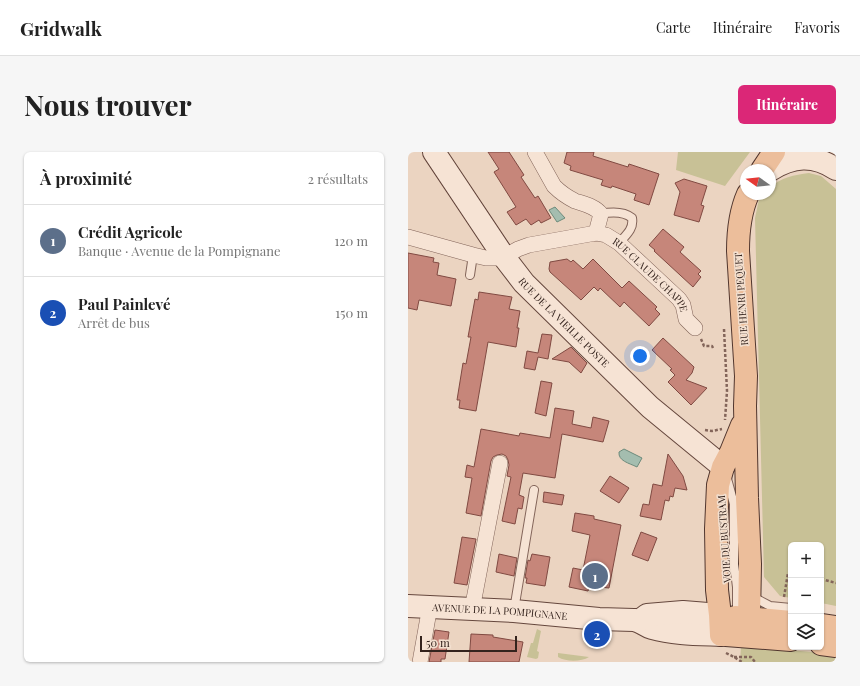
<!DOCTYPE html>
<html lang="fr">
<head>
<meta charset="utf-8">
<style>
  :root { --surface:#fff; --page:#f6f6f6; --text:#222; --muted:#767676; --line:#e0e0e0; --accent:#db2777 }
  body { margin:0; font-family:"Playfair Display",serif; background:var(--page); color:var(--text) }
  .controls { position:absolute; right:12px; bottom:12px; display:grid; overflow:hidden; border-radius:6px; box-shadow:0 1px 3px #0004 }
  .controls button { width:36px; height:36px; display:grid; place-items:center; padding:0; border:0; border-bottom:1px solid var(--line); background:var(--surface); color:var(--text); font:20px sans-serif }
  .compass { position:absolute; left:332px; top:12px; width:36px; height:36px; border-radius:50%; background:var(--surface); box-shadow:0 1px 3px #0004; rotate:285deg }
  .scale { position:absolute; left:12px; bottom:10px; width:97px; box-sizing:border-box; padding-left:4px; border:2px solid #34231d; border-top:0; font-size:11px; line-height:14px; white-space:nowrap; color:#34231d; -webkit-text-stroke:3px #f3e0d0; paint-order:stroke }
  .you { position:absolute; left:232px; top:204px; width:14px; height:14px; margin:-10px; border:3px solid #fff; border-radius:50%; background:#1a73e8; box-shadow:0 0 0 6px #1a73e833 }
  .badge { display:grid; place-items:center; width:26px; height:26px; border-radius:50%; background:var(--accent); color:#fff; font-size:13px; font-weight:700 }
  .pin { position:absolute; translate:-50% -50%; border:2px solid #fff; box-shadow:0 1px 4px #0006 }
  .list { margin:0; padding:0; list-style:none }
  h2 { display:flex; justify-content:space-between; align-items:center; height:52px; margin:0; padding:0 16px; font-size:17px }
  h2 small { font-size:13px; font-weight:400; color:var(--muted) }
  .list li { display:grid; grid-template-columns:26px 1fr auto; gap:12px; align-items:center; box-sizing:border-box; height:72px; padding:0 16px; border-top:1px solid var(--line) }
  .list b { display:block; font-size:15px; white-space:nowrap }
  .list p { margin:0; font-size:13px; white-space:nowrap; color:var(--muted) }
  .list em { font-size:13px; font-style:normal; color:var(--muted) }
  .icon { flex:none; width:22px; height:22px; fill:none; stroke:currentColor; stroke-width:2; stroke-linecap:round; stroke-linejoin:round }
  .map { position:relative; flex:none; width:428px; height:510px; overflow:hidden; border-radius:6px }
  header { display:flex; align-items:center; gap:24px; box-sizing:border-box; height:56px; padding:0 20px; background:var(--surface); border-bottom:1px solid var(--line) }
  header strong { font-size:19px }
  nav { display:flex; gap:22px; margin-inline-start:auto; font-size:14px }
  .intro { display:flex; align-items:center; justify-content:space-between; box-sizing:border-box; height:96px; padding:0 24px }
  h1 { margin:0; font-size:28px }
  .button { padding:10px 18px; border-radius:6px; background:var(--accent); color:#fff; font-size:14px; font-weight:700 }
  main { display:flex; gap:24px; padding:0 24px }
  aside { flex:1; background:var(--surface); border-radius:6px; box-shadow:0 1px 3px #0004 }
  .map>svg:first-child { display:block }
  .green { fill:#c8c196 }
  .water { fill:#a4bdaf; stroke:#6c8a7b }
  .building { fill:#c6867a; stroke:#804a42 }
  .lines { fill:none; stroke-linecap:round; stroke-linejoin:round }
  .lane-casing { stroke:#83655a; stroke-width:10 }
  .street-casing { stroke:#83655a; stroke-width:16 }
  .secondary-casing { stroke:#65473d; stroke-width:24 }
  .primary-casing { stroke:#51362e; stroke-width:24 }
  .path { stroke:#83655a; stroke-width:2.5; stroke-dasharray:3 2; stroke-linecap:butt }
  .lane { stroke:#f6e3d4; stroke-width:8 }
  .street { stroke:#f6e3d4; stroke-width:15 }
  .secondary { stroke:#f6e3d4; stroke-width:22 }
  .primary { stroke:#ecbe9b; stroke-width:22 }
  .labels { text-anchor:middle; stroke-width:3; stroke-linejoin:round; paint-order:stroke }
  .street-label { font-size:10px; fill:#34231d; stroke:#f3e0d0 }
</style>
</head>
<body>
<header>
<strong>Gridwalk</strong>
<nav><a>Carte</a><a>Itinéraire</a><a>Favoris</a></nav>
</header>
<div class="intro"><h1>Nous trouver</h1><a class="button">Itinéraire</a></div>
<main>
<aside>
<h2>À proximité<small>2 résultats</small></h2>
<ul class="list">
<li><span class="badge" style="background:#5c6f8a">1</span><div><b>Crédit Agricole</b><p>Banque · Avenue de la Pompignane</p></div><em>120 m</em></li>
<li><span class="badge" style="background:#1a4fb4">2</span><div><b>Paul Painlevé</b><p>Arrêt de bus</p></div><em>150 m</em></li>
</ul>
</aside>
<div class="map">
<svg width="428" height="510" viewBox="0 0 428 510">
  <rect width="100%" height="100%" fill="#ebd4c1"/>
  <!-- green -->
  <path class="green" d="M270,0H342L317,34L268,18Z
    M401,21L413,24L428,37V454L413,451V393H383V446L372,444L356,425L347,66L351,47L356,42H362V36C373,25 386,23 401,21Z
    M129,477L133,479L129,499L131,500L130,506L128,507L119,505L123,491H125Z
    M333,494L428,502V510H332Z
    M150,501L181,505C173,510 158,510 150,505Z"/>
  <!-- water -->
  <path class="water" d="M147,55L157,66L149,70L141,58Z
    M216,297L234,306L229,315C221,311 210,309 211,300Z"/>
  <!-- building -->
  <path class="building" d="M80,0H101L116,23L113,25L127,46L130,44L143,66L133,71L131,68L123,73L118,67L108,73L99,60L108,55L86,20L91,17Z
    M159,0H186L185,4L220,15L221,12L251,22L241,53L226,48L228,42L204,34L203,36L193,33L195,28L162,18L163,14L156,11Z
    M276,27L299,34L293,53L296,54L291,70L266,63L272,40L267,31Z
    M255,77L276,95L272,100L293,119L290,122L293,125L285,135L246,99L247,98L241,93Z
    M0,101L26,106L25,110L31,111L29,123L48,127L43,154L11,148L9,158L0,156Z
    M159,107L163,110L165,108L175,117L185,107L214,136L221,129L249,155L247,157L252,162L241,174L216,150L212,155L192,136L190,139L186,135L173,148L142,120L141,117L142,110Z
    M71,140L104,145L101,157L112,159L109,176H111L108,195L80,190L68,259L51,256L52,248H49L55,211L58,212L63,185H60L67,147L70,148Z
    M134,182L144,183L140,207L130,205L127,218L116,216L119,199L130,201Z
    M255,186L286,215L284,221L278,228L299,236L283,253L260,230L267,223L262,218L264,217L244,198Z
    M163,195L179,211L173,221L161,210L144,207Z
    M133,229L144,231L138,264L127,261Z
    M147,256L166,259L164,272L183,276L185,265L201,269L195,290L154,282L147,326L115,321L111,343L116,345L114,357L110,356L107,372L94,369L103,325L99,324L101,313L100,308L98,304L94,302L89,303L85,305L83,309L73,364L58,361L64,326L57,325L59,313L66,315L73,277L111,284L112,281L142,286Z
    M260,302L275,324L279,338L267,336L265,345L262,344L261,349L257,348L253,368L232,364L235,352L241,353L245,332L254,334Z
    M202,324L221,336L211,351L192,339Z
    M136,340L156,343L154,353L135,350Z
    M167,361L186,364V367L213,373L201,436L182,434L180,439L161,435L165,416L175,418L182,383L164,379Z
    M233,380L249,386L240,409L224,403Z
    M54,385L68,387L59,433L46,431Z
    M91,402L109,406L106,424L88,420Z
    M124,402L142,405L137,434L118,431L119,426H117L120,408L122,409Z
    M27,478L41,480L37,507H33V510H21Z
    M63,482L85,483V485L115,490L111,510H61Z"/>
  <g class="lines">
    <defs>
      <path id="lane" d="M193,62C203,60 215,59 224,66C226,77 218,83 211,91
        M62,123L65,103
        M318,323L326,352V412L329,435V464
        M343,444L362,454L383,456
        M106,458L126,338"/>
      <g id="street">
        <path d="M127,0L146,34C152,40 159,45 167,49C176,52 187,54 193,62L188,81"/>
        <path id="s1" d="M0,85L65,103L78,106H88L96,105L110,97L121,93L188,81L198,83L211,91L271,147L275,153L278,167L287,176"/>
        <path d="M68,457L66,447L92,311"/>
        <path d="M12,510L22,454"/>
      </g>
      <g id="secondary">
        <path id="s2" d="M26,0L96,105L116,131L242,255L315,315"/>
        <path d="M362,18C385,4 405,2 428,17"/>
        <path id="s3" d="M0,454L106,459L191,467L226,468C233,469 237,474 244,476C266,482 290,482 313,483"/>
        <path d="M231,469L239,463L275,460L312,463"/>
      </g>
      <path id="primary" d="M354,18L366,0
        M327,465L383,470
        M413,473L428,475
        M313,483C324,479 335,478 341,467L342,412L339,346L337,254L338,224L330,99C330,80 332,60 340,42
        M313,483L312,463L309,438L308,377L310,333L315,315L323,300L334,273
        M318,483L383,488
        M413,492L428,494"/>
    </defs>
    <!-- lane casing -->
    <use href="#lane" class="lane-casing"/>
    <!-- street casing -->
    <use href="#street" class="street-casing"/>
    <!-- secondary casing -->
    <use href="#secondary" class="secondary-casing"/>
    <!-- primary casing -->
    <use href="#primary" class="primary-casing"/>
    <!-- path -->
    <path class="path" d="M316,177L319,239L317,268
      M293,187L296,194H304L305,196
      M297,278L304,279L314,277
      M413,427L428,431
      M376,445L380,421L383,420
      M318,501L326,505L334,510
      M326,505H343L347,510"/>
    <!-- lane -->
    <use href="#lane" class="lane"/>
    <!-- street -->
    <use href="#street" class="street"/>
    <!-- secondary -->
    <use href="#secondary" class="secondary"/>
    <!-- primary -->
    <use href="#primary" class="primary"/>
  </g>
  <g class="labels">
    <!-- street labels -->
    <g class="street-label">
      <text dy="4" stroke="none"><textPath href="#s1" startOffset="265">RUE CLAUDE CHAPPE</textPath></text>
      <text transform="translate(333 147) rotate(-94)" y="4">RUE HENRI PEQUET</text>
      <text dy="4" stroke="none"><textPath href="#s2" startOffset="215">RUE DE LA VIEILLE POSTE</textPath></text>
      <text transform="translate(316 387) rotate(-94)" y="4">VOIE DU BUSTRAM</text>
      <text dy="4" stroke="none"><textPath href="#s3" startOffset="92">AVENUE DE LA POMPIGNANE</textPath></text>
    </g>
  </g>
</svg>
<div class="controls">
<button>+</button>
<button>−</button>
<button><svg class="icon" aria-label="layers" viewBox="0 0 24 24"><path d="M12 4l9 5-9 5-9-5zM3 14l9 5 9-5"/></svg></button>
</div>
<svg class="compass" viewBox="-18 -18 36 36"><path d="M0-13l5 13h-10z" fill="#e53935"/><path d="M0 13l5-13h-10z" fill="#767676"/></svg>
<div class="scale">50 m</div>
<div class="you"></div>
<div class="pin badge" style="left:187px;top:424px;background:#5c6f8a">1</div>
<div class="pin badge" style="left:189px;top:482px;background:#1a4fb4">2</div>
</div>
</main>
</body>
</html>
